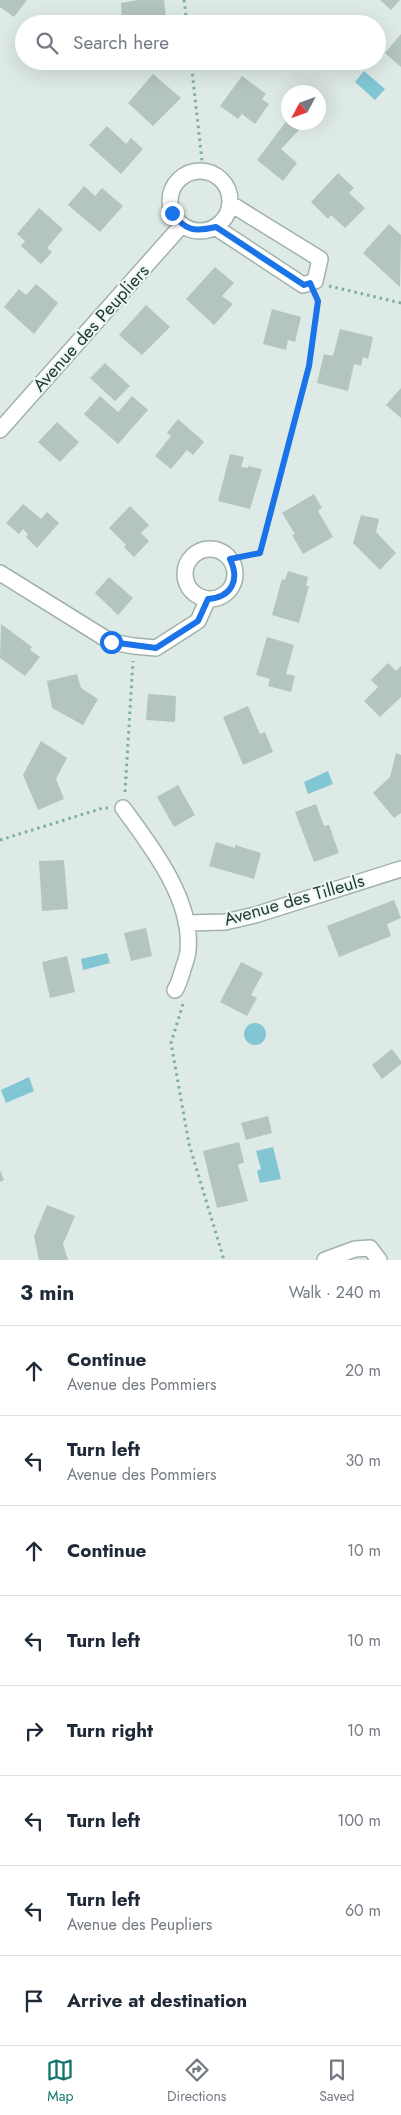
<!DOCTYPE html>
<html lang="en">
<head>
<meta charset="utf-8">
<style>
  :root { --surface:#fff; --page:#f2f2f3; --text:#1f2937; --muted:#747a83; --line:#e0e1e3; --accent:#0f766e }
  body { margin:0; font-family:Jost,sans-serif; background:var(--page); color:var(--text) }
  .compass { position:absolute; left:281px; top:85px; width:45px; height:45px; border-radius:50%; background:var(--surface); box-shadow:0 5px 20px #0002; rotate:229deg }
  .stop { position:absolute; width:15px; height:15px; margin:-11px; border:4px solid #1a73e8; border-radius:50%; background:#fff }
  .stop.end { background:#1a73e8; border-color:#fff; box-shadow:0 1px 5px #0008 }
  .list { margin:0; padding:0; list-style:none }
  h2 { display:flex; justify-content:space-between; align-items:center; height:65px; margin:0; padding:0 20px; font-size:21px }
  h2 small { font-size:16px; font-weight:400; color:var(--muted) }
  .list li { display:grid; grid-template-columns:32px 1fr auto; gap:15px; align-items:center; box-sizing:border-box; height:90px; padding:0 20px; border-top:1px solid var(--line) }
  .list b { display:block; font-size:19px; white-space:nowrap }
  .list p { margin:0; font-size:16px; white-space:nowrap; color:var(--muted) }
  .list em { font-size:16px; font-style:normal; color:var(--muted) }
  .icon { flex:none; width:28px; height:28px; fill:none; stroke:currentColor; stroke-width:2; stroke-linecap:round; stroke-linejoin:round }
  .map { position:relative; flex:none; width:401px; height:1260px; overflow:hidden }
  .search { position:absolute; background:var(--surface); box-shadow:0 5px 20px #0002; left:15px; right:15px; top:15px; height:55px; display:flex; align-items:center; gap:12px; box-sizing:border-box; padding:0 18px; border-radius:28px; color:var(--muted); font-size:19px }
  .sheet { height:785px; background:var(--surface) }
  nav { display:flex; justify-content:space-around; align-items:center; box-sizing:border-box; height:70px; border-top:1px solid var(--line); background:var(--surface); font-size:14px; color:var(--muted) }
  nav a { display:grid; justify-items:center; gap:2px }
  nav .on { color:var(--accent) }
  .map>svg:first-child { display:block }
  .water { fill:#82c6d3 }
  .building { fill:#b3c5be }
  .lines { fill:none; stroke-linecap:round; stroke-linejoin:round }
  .minor-casing { stroke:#a1b2ac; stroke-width:18 }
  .path { stroke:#7daf9f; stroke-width:3; stroke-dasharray:2.5 4; stroke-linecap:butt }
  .minor { stroke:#fff; stroke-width:15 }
  .route { stroke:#1a73e8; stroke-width:6 }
  .labels { text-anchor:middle; stroke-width:4; stroke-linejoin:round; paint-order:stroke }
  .street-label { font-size:18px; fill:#1f3a33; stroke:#eef7f2 }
</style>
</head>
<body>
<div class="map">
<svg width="401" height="1260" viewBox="0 0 401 1260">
  <rect width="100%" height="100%" fill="#deeae5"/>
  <!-- water -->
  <path class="water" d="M364,71L385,89L375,100L355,82Z
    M328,771L333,784L308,794L304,782Z
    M107,953L110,963L83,970L81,959Z
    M244 1034a11 11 0 1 1 22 0a11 11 0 1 1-22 0Z
    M29,1077L34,1091L6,1103L1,1090Z
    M273,1147L281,1179L260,1183L257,1171L261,1169L256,1151Z"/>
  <!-- building -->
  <path class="building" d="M0,0H27L14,17L0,7Z
    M138,0H164L166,17L122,21L121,3Z
    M380,0H400L391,10Z
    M401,34V67L385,53Z
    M153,74L181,98L153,126L128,103Z
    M242,76L266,94L262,99L269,104L255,124L242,114L238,119L220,106Z
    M288,119V122L299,130L281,149L297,163L283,181L257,160Z
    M107,126L126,144L131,138L143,149L121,174L89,145Z
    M338,173L354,188L349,193L365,208L345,228L331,215L328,219L311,202Z
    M84,186L95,196L102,188L123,206L100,232L68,205Z
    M39,208L63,229L47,248L52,252L41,264L21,246L25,241L17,234Z
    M389,224L401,235L400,287L363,253Z
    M215,267L234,283L222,296L233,304L214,325L186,299Z
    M36,284L58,303L34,334L4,307L19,289L26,295Z
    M146,305L170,327L142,355L119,335Z
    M272,309L301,317L295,342L288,340L286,350L263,344Z
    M340,329L373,337L368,359L363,357L361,366L354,364L348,391L317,383L324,354L333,356Z
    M105,363L130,386L115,401L90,378Z
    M401,388V418L386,405Z
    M100,396L118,412L132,396L148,410L118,444L84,414Z
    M178,419L204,442L193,455L187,450L171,469L155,456L171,436L167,433Z
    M57,422L79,442L60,462L38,442Z
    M230,454L244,457L241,467L248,468V466L262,469L250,509L218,501Z
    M314,494L322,508L318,511L333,537L303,554L292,535L295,534L282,513Z
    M23,504L41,519L47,512L59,523L37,548L26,537L28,534L23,529L19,534L6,523Z
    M130,506L149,525L141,533L149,541L134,557L124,547L126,545L109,528Z
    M361,515L379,519L376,532L396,553L380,570L353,543Z
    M288,571L308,577L306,586H309L299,623L272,615L282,579L285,580Z
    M109,577L133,598L118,615L95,593Z
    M1,624L32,647L30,650L40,657L25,676L0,658Z
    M267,637L294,645L286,674L295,676L291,692L268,686L270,679L256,675Z
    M388,663L396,671L401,666V697L380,717L364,701L378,687L371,680Z
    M77,674L81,688L98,699L83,725L52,708L47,681Z
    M148,694L176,696L175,722L146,720Z
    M248,706L260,734L265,732L273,752L243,765L223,717Z
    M41,741L67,758L56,779L64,799L38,810L23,775Z
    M396,753L401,755V813L394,818L373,793L390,777Z
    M178,785L195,815L174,827L157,797Z
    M316,804L324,826L329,825L339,853L314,862L295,812Z
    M216,842L235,848V845L261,853L254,879L209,866Z
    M64,860L68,909L42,911L39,861Z
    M394,900L401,918L387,924L391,936L339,957L327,926Z
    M146,928L152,956L131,961L124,933Z
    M67,956L75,992L50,998L42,962Z
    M241,962L263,973L251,995L257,998L247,1016L220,1002Z
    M392,1049L401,1061V1064L382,1079L372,1065Z
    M268,1116L272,1133L246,1140L241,1123Z
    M239,1142L244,1162L238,1165L248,1201L217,1208L203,1151Z
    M0,1170L4,1180L0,1182Z
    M47,1205L75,1216L63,1244L68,1260H39L34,1236Z"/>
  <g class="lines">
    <defs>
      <path id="minor" d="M170 201a30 30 0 1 1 60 0a30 30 0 1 1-60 0Z
        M215,227L303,285L315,281L320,259L231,204
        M0,430L182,225
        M185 574a25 25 0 1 1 50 0a25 25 0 1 1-50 0Z
        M0,573L111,642L134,646L156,648L198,621L208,599
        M123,808C151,846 193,900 188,950C188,956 185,963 183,969C181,976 179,984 175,990
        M186,923L225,922L255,915L401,869
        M325,1260L355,1249L370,1248L379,1260"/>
    </defs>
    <!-- minor casing -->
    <use href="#minor" class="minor-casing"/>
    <!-- path -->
    <path class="path" d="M184,0L187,24
      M191,61L203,170
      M329,286L401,303
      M231,559L260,553L265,539C273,504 326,318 316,298
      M125,792L133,661
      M0,840L103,808H108
      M183,1004L171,1043L189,1144L224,1260"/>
    <!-- minor -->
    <use href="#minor" class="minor"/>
  </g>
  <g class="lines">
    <!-- route -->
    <path class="route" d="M111,642L156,648L198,621L208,599C232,597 240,580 230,559L260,553L309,366L318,301L310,283L304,285L216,227C194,232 186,231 172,213"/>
  </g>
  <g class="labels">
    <!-- street labels -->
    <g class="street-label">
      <text transform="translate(91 328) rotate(-48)" y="6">Avenue des Peupliers</text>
      <text transform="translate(294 900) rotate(-16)" y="6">Avenue des Tilleuls</text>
    </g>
  </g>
</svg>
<svg class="compass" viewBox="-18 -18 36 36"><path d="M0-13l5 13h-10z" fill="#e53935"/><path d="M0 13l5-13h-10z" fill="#747a83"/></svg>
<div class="stop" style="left:111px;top:642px"></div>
<div class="stop end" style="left:172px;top:213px"></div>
<div class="search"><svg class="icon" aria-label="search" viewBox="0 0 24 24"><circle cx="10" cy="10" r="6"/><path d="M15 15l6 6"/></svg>Search here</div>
</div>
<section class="sheet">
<h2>3 min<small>Walk · 240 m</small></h2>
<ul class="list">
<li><svg class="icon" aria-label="ahead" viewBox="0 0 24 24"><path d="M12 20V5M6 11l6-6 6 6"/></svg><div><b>Continue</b><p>Avenue des Pommiers</p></div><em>20 m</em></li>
<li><svg class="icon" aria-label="left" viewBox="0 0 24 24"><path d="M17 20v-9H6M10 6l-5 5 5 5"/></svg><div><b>Turn left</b><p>Avenue des Pommiers</p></div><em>30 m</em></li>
<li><svg class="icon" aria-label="ahead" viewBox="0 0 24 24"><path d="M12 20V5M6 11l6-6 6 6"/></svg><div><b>Continue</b></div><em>10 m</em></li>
<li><svg class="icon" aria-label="left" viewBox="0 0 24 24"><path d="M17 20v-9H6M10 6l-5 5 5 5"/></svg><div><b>Turn left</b></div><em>10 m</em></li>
<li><svg class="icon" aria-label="right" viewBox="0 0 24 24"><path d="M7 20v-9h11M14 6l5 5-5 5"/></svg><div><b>Turn right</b></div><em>10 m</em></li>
<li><svg class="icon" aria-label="left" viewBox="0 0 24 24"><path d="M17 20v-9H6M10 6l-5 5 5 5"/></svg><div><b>Turn left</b></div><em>100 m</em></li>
<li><svg class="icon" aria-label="left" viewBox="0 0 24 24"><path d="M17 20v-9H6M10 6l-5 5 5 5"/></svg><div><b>Turn left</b><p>Avenue des Peupliers</p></div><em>60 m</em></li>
<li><svg class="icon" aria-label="arrive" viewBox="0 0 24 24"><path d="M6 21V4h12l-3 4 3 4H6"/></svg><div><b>Arrive at destination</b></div></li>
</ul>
</section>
<nav>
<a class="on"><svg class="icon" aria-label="map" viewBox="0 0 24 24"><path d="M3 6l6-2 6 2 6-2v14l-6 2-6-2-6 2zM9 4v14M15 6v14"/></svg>Map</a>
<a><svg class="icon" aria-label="directions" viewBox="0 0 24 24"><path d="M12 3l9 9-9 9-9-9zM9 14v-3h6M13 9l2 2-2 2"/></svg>Directions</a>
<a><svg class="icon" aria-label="saved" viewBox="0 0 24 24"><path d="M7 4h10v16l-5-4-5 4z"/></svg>Saved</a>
</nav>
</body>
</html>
